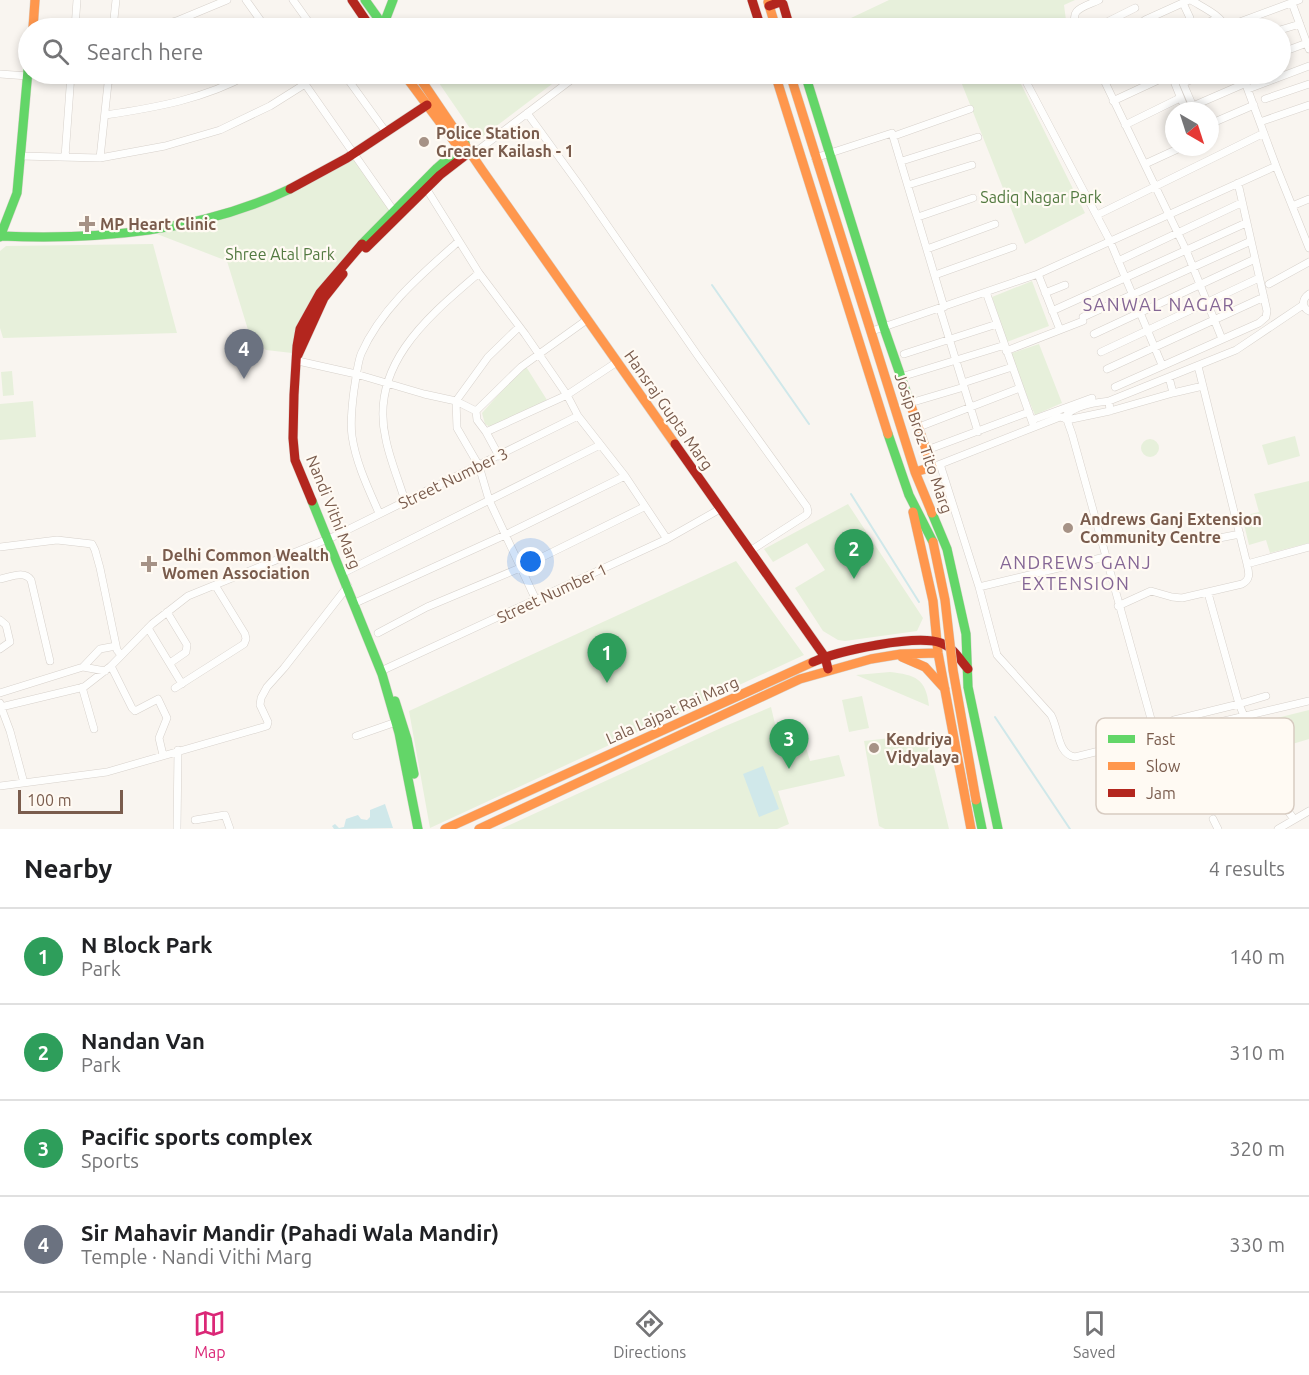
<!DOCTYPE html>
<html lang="en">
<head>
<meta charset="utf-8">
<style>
  :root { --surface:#fff; --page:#f2f2f2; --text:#202124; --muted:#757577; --line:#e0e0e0; --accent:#db2777 }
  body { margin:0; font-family:Ubuntu,sans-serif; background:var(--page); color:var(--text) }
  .compass { position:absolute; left:1165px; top:102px; width:54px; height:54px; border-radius:50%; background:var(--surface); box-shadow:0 3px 9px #0003; rotate:141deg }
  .scale { position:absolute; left:18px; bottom:15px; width:105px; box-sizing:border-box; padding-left:6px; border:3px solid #7a5c4d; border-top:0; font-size:16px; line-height:21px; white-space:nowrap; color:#7a5c4d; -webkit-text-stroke:4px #fffaf3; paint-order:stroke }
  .you { position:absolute; left:531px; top:562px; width:21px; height:21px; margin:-15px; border:4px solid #fff; border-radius:50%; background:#1a73e8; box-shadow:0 0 0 9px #1a73e833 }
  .badge { display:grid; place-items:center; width:39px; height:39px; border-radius:50%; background:var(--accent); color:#fff; font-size:20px; font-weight:700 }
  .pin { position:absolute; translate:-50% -50px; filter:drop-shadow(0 2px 3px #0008) }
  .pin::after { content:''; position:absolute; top:32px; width:21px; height:18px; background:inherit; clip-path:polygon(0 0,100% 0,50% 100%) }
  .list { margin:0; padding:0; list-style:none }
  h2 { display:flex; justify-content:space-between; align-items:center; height:78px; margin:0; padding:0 24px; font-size:26px }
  h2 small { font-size:20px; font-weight:400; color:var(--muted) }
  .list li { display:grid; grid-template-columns:39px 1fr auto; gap:18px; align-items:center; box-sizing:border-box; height:96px; padding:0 24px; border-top:2px solid var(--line) }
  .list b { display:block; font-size:22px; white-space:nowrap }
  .list p { margin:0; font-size:20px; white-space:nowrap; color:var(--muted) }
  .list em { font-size:20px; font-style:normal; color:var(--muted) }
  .icon { flex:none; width:33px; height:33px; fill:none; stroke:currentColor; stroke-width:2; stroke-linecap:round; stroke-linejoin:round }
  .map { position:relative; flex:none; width:1309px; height:829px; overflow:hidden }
  .search { position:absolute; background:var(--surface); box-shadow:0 3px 9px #0003; left:18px; right:18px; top:18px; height:66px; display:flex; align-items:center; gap:15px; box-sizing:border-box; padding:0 21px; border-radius:33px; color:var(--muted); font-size:22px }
  .sheet { height:462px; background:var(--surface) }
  nav { display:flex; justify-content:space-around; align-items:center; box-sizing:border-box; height:84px; border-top:2px solid var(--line); background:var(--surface); font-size:16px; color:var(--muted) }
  nav a { display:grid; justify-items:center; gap:3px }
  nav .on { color:var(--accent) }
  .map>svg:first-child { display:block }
  .green { fill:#e7f0db }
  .water { fill:#d0e8ea }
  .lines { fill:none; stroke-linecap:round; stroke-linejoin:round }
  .stream { stroke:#d0e8ea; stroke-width:2 }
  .street-casing { stroke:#d7d1cb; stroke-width:8 }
  .fast-casing { stroke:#d9d2cb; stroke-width:10 }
  .slow-casing { stroke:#d9d2cb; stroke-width:10 }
  .jam-casing { stroke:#d9d2cb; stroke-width:10 }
  .street { stroke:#fefefd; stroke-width:7 }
  .fast { stroke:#63d668; stroke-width:9 }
  .slow { stroke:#ff974d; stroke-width:9 }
  .jam { stroke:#b3261e; stroke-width:9 }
  .slow-bridge-casing { stroke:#d9d2cb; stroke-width:10; stroke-linecap:butt }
  .slow-bridge { stroke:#ff974d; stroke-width:9 }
  .poi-dot { fill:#a69286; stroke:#fffaf3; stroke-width:2 }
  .labels { text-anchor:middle; stroke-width:4.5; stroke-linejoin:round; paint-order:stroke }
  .poi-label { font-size:16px; font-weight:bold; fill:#7a5c4d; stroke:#fffaf3; text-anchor:start }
  .park-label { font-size:16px; fill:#537a41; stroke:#fffaf3 }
  .street-label { font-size:16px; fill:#7a5c4d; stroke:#fffaf3 }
  .neighbourhood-label { font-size:18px; letter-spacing:1.5px; fill:#846695; stroke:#fffaf3 }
  .key { fill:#fffaf3; stroke:#d7cbc1; stroke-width:1.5 }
  .key-label { font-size:16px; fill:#7a5c4d }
</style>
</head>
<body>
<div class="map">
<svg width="1309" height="829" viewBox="0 0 1309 829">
  <rect width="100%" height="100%" fill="#f9f5f0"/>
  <!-- green -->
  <path class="green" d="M889,0H1075L1064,5L1067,28H941L937,19L921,28H857L851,18Z
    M453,74H545L552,84L478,140L439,83Z
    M958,74H1016L1085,213L1025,244Z
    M352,157L392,211L299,325L292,353L266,350L249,333L227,261L157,234L250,210Z
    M153,244L177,333L3,338L0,328V251L6,246Z
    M1032,281L1049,326L1007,342L992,297Z
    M1039,344L1062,403L1035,415L1009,354Z
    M525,365L547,400L490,427L485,424L482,413Z
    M12,371L14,395L3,396L1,372Z
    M33,401L36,437L0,440V404Z
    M1295,436L1300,456L1268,465L1262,445Z
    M1141 448a9 9 0 1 1 18 0a9 9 0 1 1-18 0Z
    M1309,481V543L1270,553L1266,540L1249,545L1242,516L1259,512L1254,494Z
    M848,504L923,618L917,631L845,641L838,640L823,631L795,588L825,570L807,543L773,562L764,549Z
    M736,561L804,655L430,828L409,711Z
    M890,672C915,675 926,678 929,706L856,675Z
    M862,696L869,728L849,732L842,700Z
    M771,707L779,741L803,737L810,761L839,755L845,776L778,791L789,824L777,829H501L723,727Z
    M1309,710V739L1256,755L1237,728Z
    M926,734L949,829H885L879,826L864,741Z"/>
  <!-- water -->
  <path class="water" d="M763,766L779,809L759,817L743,774Z
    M385,804L393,828L334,829L332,826L335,824L339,828L344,827L346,819L358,815L361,819L367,820L370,817V810Z"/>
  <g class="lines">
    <!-- stream -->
    <path class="stream" d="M712,285L809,424
      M851,494L919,602
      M995,717L1070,829"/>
    <defs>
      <path id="street" d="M246,0L266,28
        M293,0L313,28
        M1191,0C1202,7 1221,15 1226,28
        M1292,3L1309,49
        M1145,20L1189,0
        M1226,27L1299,0
        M75,28L77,0
        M113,28L116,0
        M152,28L179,20L227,0
        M248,28L261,21
        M1078,28C1067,9 1084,7 1099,0
        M1095,28L1135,8
        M1140,28L1143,27
        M1173,28L1188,22L1190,18L1183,3
        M1196,28L1218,18
        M1280,30L1300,24
        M1280,53L1307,43
        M0,74L28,76
        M298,74L396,214
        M344,74L386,132
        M1022,74L1110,241L1162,365
        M1101,74L1186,250L1222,339
        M1171,74L1186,111
        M1179,74L1195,111
        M1242,74L1276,166L1309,248
        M1104,79L1117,74
        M1025,80L1041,74
        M108,81L138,74
        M1183,83L1206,74
        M1248,89L1309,66
        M1265,99L1309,84
        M1113,101L1171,74
        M1193,106L1246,83
        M527,113L580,186L698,356L807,507L808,512L806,515L750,551
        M105,115C154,108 205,99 249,74
        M1260,122L1309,105
        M1210,124L1254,105
        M1125,125L1180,98
        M894,136L970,109
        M473,154L575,77
        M20,156L100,158L165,146L220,130L270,106L305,84
        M65,157L71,74
        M100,158L109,74
        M815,158L892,133L944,307
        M902,161L978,137
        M1145,164L1182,147
        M908,185L972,165
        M426,188L479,273L525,334L567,395L578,416L625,476L667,539
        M1292,206L1309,199
        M1097,215L1264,133
        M918,217L973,198
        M927,249L995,224
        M1118,261L1241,203
        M1038,274L1060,330
        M935,275L1013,247
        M1269,284L1309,262
        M986,292L1034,427
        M1045,293L1065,285
        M1309,294C1302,299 1301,307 1309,311
        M1303,305L1236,350L1109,401C1094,403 1073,405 1064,418L1067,420L1072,434L1156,737L1309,701
        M940,309L978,432
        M1052,311L1246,223
        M1083,317L1251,241
        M519,327L488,357L456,401L457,428L479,466L489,500L536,600
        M872,331L1038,274L1276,166
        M1094,334L1255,259
        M1006,351L1083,321
        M1101,352L1259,278
        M904,354L997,324
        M298,361L356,374L424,394L456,401L476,411
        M1107,369L1264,297
        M901,377L1005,345
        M963,383L1012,367
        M1115,387L1259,323L1266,317L1267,311L1238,183
        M1173,393L1203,386
        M1109,401L1110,411L1173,393L1169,377
        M910,403L964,387
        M476,411L521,367L588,319
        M476,411L477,420L486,432L499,456
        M1032,420L1092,398
        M1067,420L1110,411
        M919,427L1020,388
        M486,432L567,395L617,362
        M927,450L1029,412
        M940,464L979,587L997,655L1051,715C1059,729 1057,754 1075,757L1156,737
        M938,465L1060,417L1064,418
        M405,501C399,481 390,460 386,440C368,365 429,316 479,273
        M379,513C368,488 356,463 352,436C350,421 352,405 354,390C356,379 357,365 361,354C381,308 423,273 459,241
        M1214,539L1240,534
        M0,547L57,540L92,544L95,550L100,568L117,650L121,655
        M1247,564L1309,547
        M343,573L600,445
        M0,579C11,577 24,570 31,580L50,661
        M979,587L1105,557
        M1208,593L1239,704L1266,696
        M355,603L505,535L625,476
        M1118,606L1151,591L1172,597L1182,598L1242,584C1251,579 1249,573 1247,564L1198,366
        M167,612L187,645L186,652L170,663
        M0,620L6,625L10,642L0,649
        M148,628L182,684
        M378,633L427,607L520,568L644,507
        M111,666L132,708L135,711L158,699L167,718L159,738L163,755
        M83,667L100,649L116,646
        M381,671L667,539L720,509
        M82,687L94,729
        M175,688L244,644L246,639L245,634L215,585
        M0,693L83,667L105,671
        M0,703L1,707L84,687L111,666L152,624L188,596L335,536L578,416
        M1,707L10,731L24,783
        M1174,720L1239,704L1244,716
        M1227,721L1234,741L1294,819
        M356,736L399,721
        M0,786L107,772L267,726L268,722L260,705L261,698L267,687L284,668L348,586
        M1213,819L1218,829
        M195,820L225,815L230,829
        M177,829L178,750
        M1278,829L1309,811"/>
      <path id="fast" d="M365,0L385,28
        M383,26L393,0
        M805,74L884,328L909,400
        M1,236C99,240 200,232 290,189
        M0,237L17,193L28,70
        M362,244L437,168L465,143
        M888,434L909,495L933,542
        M312,501L382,674L399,733L418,829
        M932,513L947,549L966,634L968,687L998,829
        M395,701L407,739L414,774
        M976,800L982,829"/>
      <path id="slow" d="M768,2L776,28
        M33,28L35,0
        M404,74L462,152
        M417,74L482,170L675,444
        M775,74L888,434
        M790,74L915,472L932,513
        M909,400L932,467L915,472
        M913,512L933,601L938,653L971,829
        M902,657L925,667L945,689
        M445,829L813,662
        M479,829L800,679L871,659L901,654L938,653"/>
      <path id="jam" d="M352,0L371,28
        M752,0L761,28
        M769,6L780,2L783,4L790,28
        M290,189L347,158L427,105
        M366,248L440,175L471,151
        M298,355L324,298L343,274
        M675,444L825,657L828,669
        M312,501L295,460L293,438L294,395L297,346L300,329L320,293L362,244
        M813,662C838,651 916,634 941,643C953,647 960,660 968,669"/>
    </defs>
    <!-- street casing -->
    <use href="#street" class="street-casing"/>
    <!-- fast casing -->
    <use href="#fast" class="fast-casing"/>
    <!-- slow casing -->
    <use href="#slow" class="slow-casing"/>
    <!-- jam casing -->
    <use href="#jam" class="jam-casing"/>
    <!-- street -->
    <use href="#street" class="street"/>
    <!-- fast -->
    <use href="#fast" class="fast"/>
    <!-- slow -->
    <use href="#slow" class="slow"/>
    <!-- jam -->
    <use href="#jam" class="jam"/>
    <defs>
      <path id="slow-bridge" d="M933,542L945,600L953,670L976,800"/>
    </defs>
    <!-- slow-bridge casing -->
    <use href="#slow-bridge" class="slow-bridge-casing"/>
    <!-- slow-bridge -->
    <use href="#slow-bridge" class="slow-bridge"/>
  </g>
  <!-- markers -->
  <g class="poi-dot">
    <circle cx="424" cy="142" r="6"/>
    <path d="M84 215h6v6h6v6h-6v6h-6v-6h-6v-6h6z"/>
    <circle cx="1068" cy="528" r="6"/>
    <path d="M146 555h6v6h6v6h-6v6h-6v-6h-6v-6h6z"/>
    <circle cx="874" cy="748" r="6"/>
  </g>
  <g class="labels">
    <!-- poi labels -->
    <g class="poi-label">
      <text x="436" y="139">Police Station<tspan x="436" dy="18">Greater Kailash - 1</tspan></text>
      <text x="100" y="230">MP Heart Clinic</text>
      <text x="1080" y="525">Andrews Ganj Extension<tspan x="1080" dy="18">Community Centre</tspan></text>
      <text x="162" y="561">Delhi Common Wealth<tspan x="162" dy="18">Women Association</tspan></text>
      <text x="886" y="745">Kendriya<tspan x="886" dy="18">Vidyalaya</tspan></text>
    </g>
    <!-- park labels -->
    <g class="park-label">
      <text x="1041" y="203">Sadiq Nagar Park</text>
      <text x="280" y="260">Shree Atal Park</text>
    </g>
    <!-- street labels -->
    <g class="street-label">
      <text transform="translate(669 410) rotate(55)" y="6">Hansraj Gupta Marg</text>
      <text transform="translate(924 443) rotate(71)" y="6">Josip Broz Tito Marg</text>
      <text transform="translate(453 478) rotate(-26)" y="6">Street Number 3</text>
      <text transform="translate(334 512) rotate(68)" y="6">Nandi Vithi Marg</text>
      <text transform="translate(552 593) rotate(-25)" y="6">Street Number 1</text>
      <text transform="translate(672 710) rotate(-24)" y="6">Lala Lajpat Rai Marg</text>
    </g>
    <!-- neighbourhood labels -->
    <g class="neighbourhood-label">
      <text x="1159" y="311">SANWAL NAGAR</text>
      <text x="1076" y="569">ANDREWS GANJ<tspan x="1076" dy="21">EXTENSION</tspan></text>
    </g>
  </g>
  <!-- legend -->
  <rect x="1096" y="718" width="198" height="96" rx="9" class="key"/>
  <rect x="1108" y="735" width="27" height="8" fill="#63d668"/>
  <rect x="1108" y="762" width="27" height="8" fill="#ff974d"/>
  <rect x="1108" y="789" width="27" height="8" fill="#b3261e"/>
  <g class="key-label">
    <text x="1146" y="745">Fast</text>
    <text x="1146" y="772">Slow</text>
    <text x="1146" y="799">Jam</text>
  </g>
</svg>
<svg class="compass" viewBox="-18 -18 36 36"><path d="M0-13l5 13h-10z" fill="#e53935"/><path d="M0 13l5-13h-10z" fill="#757577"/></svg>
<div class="scale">100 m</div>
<div class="you"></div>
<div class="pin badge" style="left:607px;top:683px;background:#2e9e5b">1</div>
<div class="pin badge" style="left:854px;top:579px;background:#2e9e5b">2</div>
<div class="pin badge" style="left:789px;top:769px;background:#2e9e5b">3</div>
<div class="pin badge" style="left:244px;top:379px;background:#6b7280">4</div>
<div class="search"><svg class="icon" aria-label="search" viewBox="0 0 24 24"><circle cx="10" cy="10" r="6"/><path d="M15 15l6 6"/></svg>Search here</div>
</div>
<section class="sheet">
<h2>Nearby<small>4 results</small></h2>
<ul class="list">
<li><span class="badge" style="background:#2e9e5b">1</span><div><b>N Block Park</b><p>Park</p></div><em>140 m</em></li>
<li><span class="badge" style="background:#2e9e5b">2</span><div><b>Nandan Van</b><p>Park</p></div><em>310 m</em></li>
<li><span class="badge" style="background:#2e9e5b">3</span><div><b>Pacific sports complex</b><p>Sports</p></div><em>320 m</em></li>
<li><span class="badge" style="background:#6b7280">4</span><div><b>Sir Mahavir Mandir (Pahadi Wala Mandir)</b><p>Temple · Nandi Vithi Marg</p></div><em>330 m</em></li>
</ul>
</section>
<nav>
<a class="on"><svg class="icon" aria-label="map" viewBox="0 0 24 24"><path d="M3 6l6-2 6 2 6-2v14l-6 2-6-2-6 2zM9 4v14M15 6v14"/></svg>Map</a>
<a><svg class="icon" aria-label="directions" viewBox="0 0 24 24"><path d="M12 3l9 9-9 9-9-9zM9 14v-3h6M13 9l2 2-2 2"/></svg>Directions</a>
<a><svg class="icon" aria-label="saved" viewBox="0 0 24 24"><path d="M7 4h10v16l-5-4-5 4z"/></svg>Saved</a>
</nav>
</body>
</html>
